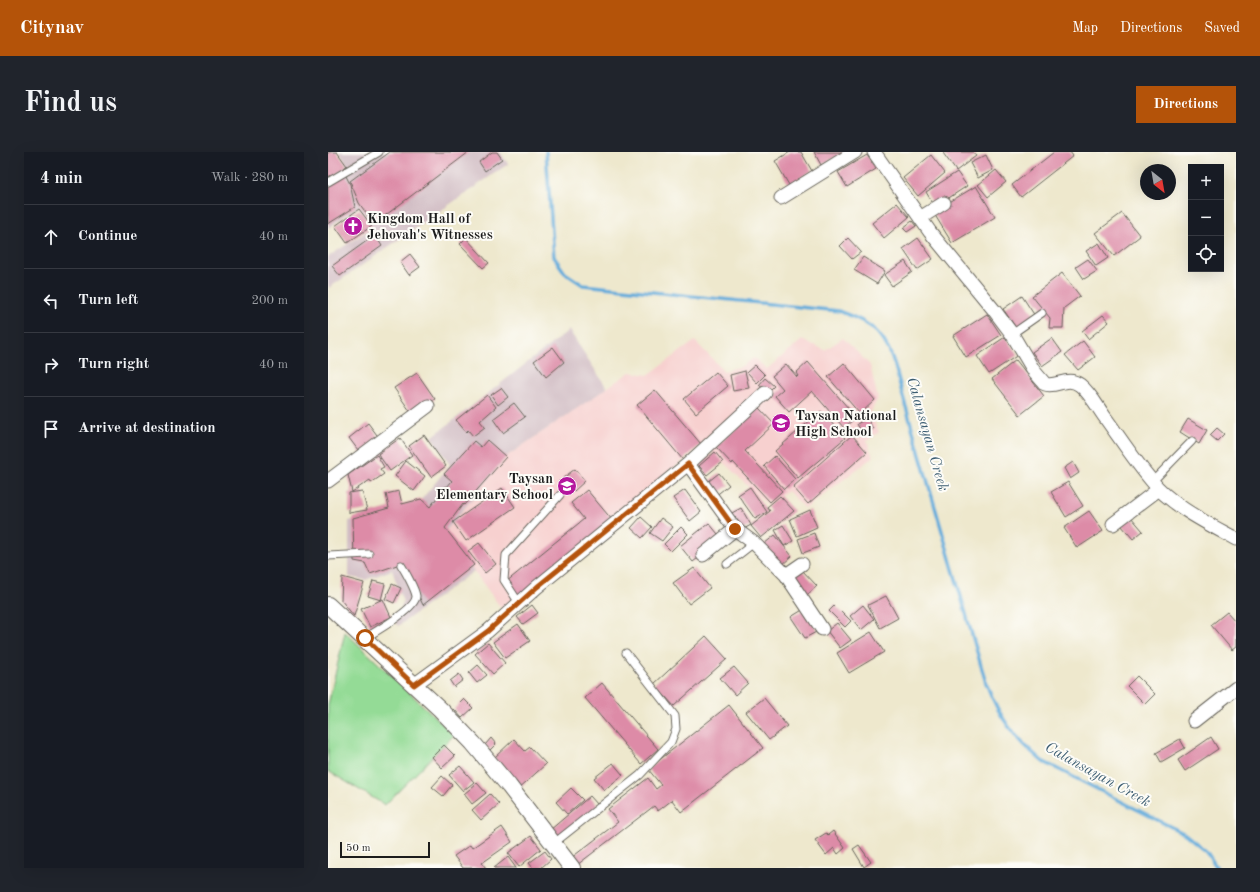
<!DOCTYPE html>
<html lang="en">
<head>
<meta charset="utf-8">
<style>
  :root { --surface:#171b24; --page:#20242c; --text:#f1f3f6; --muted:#9ea1a6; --line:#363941; --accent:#b45309 }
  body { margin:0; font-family:"Old Standard TT",serif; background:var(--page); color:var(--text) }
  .controls { position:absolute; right:12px; top:12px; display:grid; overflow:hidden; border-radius:0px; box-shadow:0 4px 16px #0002 }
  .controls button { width:36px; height:36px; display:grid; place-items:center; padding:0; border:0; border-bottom:1px solid var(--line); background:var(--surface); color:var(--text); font:20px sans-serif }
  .compass { position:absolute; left:812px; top:12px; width:36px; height:36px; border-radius:50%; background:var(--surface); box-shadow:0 4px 16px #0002; rotate:149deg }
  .scale { position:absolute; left:12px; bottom:10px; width:90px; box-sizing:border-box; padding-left:4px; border:2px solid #1c1c1c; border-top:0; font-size:11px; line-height:14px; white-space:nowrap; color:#1c1c1c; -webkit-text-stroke:3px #fdfcf7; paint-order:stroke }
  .stop { position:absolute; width:12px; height:12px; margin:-9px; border:3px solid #b45309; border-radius:50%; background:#fff }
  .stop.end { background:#b45309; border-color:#fff; box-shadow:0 1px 4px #0008 }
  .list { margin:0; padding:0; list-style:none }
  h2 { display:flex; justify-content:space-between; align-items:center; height:52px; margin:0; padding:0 16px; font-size:17px }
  h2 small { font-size:13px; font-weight:400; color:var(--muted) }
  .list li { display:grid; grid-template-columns:26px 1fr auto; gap:12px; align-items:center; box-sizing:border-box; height:64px; padding:0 16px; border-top:1px solid var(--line) }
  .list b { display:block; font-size:15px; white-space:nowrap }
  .list em { font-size:13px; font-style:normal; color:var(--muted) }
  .icon { flex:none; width:22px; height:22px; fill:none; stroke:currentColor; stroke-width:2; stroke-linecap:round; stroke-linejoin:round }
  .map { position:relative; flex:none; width:908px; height:716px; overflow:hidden; border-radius:0px }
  header { display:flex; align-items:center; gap:24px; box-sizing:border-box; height:56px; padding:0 20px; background:var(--accent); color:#fff }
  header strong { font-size:19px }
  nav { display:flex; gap:22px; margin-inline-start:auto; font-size:14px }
  .intro { display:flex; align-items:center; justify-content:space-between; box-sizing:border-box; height:96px; padding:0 24px }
  h1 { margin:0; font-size:28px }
  .button { padding:10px 18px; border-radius:0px; background:var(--accent); color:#fff; font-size:14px; font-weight:700 }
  main { display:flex; gap:24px; padding:0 24px }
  aside { flex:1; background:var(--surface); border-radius:0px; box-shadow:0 4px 16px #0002 }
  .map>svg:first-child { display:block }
  .built { fill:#f7d0cf }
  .industrial { fill:#d2bec5 }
  .green { fill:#94db96; stroke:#587c59 }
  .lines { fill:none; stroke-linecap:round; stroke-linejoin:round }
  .stream { stroke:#63acdb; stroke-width:3.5 }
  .building { fill:#dd8ba7 }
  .service-casing { stroke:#66635a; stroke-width:9 }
  .minor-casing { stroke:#66635a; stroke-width:15 }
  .tertiary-casing { stroke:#66635a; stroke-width:18 }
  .service { stroke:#fff; stroke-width:7 }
  .minor { stroke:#fff; stroke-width:13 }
  .tertiary { stroke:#fff; stroke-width:16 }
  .route { stroke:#b45309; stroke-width:5 }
  .labels { text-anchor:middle; stroke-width:4; stroke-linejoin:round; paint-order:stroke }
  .poi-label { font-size:14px; font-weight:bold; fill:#1c1c1c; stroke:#fdfcf7; text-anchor:start }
  .water-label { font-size:15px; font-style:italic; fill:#3c5d72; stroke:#fdfcf7 }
</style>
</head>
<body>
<header>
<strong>Citynav</strong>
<nav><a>Map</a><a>Directions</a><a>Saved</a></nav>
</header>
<div class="intro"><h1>Find us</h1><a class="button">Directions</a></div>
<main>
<aside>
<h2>4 min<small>Walk · 280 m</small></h2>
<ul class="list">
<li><svg class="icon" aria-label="ahead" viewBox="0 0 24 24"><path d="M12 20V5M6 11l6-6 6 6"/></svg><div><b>Continue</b></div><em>40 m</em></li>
<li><svg class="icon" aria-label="left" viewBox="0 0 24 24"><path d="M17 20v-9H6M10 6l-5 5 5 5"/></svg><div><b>Turn left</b></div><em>200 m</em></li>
<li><svg class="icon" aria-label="right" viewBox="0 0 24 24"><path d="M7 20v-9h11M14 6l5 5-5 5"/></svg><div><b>Turn right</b></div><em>40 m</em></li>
<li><svg class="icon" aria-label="arrive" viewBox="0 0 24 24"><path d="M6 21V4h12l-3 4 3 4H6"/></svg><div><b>Arrive at destination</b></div></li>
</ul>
</aside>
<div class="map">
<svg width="908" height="716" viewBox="0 0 908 716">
  <rect width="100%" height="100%" fill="#fdfcf7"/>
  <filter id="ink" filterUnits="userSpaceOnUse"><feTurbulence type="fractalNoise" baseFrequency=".025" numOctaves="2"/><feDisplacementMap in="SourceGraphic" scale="8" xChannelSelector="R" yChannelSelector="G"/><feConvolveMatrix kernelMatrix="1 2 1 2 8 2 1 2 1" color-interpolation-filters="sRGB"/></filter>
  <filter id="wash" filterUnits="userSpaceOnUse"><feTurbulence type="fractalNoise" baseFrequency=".012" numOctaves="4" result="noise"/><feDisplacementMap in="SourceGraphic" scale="16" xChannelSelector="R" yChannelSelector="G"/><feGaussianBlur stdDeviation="0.9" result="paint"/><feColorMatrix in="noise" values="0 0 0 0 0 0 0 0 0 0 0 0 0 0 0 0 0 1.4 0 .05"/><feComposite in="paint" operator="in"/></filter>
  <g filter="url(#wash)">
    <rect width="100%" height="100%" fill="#eee8cd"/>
    <!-- built -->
    <path class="built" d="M515,186L542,213L550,247L542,261L551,280L539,289L545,305L477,357L460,339L439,353L376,291L176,460L117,380L179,304L302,220L320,223L367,189L396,219L414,214L426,206L439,217L474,188L497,198Z"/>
    <!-- industrial -->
    <path class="industrial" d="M11,0H172L180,12L1,136L0,130V105L45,75L31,55L0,76V27L20,14Z
      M241,178L279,236L179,304L117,380L146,419L70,474L65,467L72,460L75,450L64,418L37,428L21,425V369L92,349L122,313L104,285Z"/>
    <!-- green -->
    <path class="green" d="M17,480L126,583L57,653L0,619V553Z"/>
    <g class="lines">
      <!-- stream -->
      <path class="stream" d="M218,0L226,105L237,121L255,133L511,159C518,162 527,165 534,169C562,184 567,212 574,241L658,531C672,567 685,584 714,609L857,682L878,699L889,716"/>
    </g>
    <g id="blocks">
      <!-- building -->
      <path class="building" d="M0,0H9L19,14L0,28Z
        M62,0H141L46,72L31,51L22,29Z
        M164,0H169L174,7L157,19L151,10Z
        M462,0H473L484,19L461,33L447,9Z
        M486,0H518L493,13Z
        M616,0H645L648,4L628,19L615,1Z
        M726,0H742L745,4L693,45L684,33Z
        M539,3L548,17L519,35L510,20Z
        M603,3L617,21L590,44L575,26Z
        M658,3L665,18L650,26L642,11Z
        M668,18L678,30L660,45L650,33Z
        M629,20L639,34L607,55L598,40Z
        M17,22L22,32L27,55L0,72V34Z
        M648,34L667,65L624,91L605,60Z
        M569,51L581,65L556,86L544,71Z
        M31,57L44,74L19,91L7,74Z
        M794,61L812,84L786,104L767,81Z
        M584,69L588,74L579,80L575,76Z
        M47,83L54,94L12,124L4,114Z
        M138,86L161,111L155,116L132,92Z
        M520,86L533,100L524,107L512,94Z
        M590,86L605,107L589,118L575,97Z
        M771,91L780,106L768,114L758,99Z
        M82,102L92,115L81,123L72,110Z
        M535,105L557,119L549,132L526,118Z
        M760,107L769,119L756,127L748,115Z
        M577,109L584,120L564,134L556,123Z
        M734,121L752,144L736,156L735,176H721L722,166L704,144Z
        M694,144L707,164L689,177L675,157Z
        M659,162L673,183L638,205L625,184Z
        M775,163L781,170L760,187L754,179Z
        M677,185L690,203L661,222L649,204Z
        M724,186L734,200L714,214L704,200Z
        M755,189L767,205L750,218L737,203Z
        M225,195L236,210L218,225L206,209Z
        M688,208L716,244L692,263L664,227Z
        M480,210L528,265L516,276L484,239L461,260L447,244L455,237L444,224L458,212L469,225L470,224L468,221Z
        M516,211L547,248L532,262L500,225Z
        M427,213L437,223L429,231L419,220Z
        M417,219L421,236L405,239L402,223Z
        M388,220L400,234L368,261L356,247Z
        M89,221L107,247L84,262L66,236Z
        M437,226L446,234L440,240L431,233Z
        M173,236L180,245L170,253L163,243Z
        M327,238L373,292L355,308L309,253Z
        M159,243L168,255L152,269L157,275L145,284L140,278L138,280L128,268Z
        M186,251L197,265L175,281L165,267Z
        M431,256L446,272L417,299L454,339L442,350L405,310L404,312L388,295Z
        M493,259L517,286L470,326L447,299Z
        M539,266L545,277L535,283L529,272Z
        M860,267L879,278L871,292L852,280Z
        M40,271L52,287L33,302L21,286Z
        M889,276L896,282L889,289L882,283Z
        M96,283L118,314L103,325L81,294Z
        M524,283L539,300L480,352L465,335Z
        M72,286L84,303L62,319L50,302Z
        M159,288L178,305L136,353L135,352L117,376L146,413L95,453L75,411L42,422L37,411L26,409L25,366L61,356L58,342L71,339L74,352L93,347L102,355L118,334L119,335L124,329L116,322L146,289L153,295Z
        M387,300L395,310L379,323L371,314Z
        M49,303L56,315L52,317L56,322L43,331L42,328L24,340L20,323Z
        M447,304L467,327L456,337L436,314Z
        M78,309L97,324L86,339L67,324Z
        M745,310L751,321L742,327L736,316Z
        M247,317L257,329L246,339L235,326Z
        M391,321L401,333L386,345L376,333Z
        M740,330L755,354L738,365L723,340Z
        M422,335L439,360L427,367L410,343Z
        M174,336L187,355L138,389L125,370Z
        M259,338L285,369L193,448L178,430L256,367L243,351Z
        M357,338L373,360L362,369L345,346Z
        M34,339L39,358L21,361V341Z
        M452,344L466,359L433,386L423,374L442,359L439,355Z
        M413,356L423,373L412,379L402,362Z
        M482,358L489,375L469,384L462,367Z
        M761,359L775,379L749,396L736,376Z
        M313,365L324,375L314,386L303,376Z
        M803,365L815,379L805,387L793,373Z
        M333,366L345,375L334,389L322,381Z
        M381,371L394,387L365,410L352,394Z
        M455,373L465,389L456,394L447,378Z
        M353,375L360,382L343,399L336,392Z
        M486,381L491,395L475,401L470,387Z
        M447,383L464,404L453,414L436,392Z
        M151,391L168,412L157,421L140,399Z
        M366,416L382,436L361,452L345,431Z
        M473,417L489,434L479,443L463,426Z
        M14,425L36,431L26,464L13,448Z
        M45,429L57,432L53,448L40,444Z
        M64,432L73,436L66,451L57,447Z
        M558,444L570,466L552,476L540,453Z
        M55,447L63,465L42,475L33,457Z
        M204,453L210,461L195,472L189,465Z
        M507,453L523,469L517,475L501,459Z
        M535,453L546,467L533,478L522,464Z
        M476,457L490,479L477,486L463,465Z
        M899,460L908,470V495L904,498L883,473Z
        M509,471L523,488L512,496L499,479Z
        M190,472L202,489L177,506L165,490Z
        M543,480L556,500L521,521L509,501Z
        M378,484L399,507L346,554L326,532Z
        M160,491L177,511L165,522L147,502Z
        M150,513L159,523L149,531L141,521Z
        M406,515L420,531L407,543L392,526Z
        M131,522L135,528L126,535L122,529Z
        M809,524L827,542L817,552L799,534Z
        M274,531L330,597L313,612L257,546Z
        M436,546L459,574L441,588L418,560Z
        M136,547L145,556L134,566L126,557Z
        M401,553L435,596L353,660L344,648L330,659L326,654L249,713L243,706L290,670L280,657L320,626L328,637L333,633L320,617Z
        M883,585L890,597L857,619L850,608Z
        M163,586L168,592L162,598L157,593Z
        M186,587L197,599L202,595L218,612L188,639L166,606Z
        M852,587L857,596L833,610L828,601Z
        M116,593L127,604L114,616L104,605Z
        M285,611L295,623L276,638L266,626Z
        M132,614L146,630L135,639L121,623Z
        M114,624L124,633L115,644L104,635Z
        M149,631L158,641L144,652L136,642Z
        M243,636L255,648L239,662L228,650Z
        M162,642L171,652L153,668L144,658Z
        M262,644L270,653L230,687L222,678Z
        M174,675L184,690L154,711L158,716H135L126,704L142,693L144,696Z
        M505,679L517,696L510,702L506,696L498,703L487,688L498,681L500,683Z
        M203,684L213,697L191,715L180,701Z
        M531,693L543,710L536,715L525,697Z
        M217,699L223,707L213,716H205L201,711Z
        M180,705L188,716H166Z"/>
    </g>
  </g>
  <g filter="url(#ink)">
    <use href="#blocks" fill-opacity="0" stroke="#66635a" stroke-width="1"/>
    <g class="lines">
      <defs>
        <path id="service" d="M0,30L51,0
          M684,182L714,161
          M824,330L864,289
          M0,404L41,402
          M399,412L426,391
          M191,451L176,428L178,403L232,343
          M37,486C47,480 89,456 88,444C87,437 77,419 73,413
          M225,692L312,623L343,590L348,577L347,564L298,501"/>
        <path id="minor" d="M546,0L602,80L666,158L684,182L706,219L717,232C729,236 739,223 752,233C762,241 769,254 776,264C792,286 806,308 823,328C842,353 881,372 908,387
          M453,46L527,0
          M592,66L616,51
          M360,312L407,377L426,391L458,423L494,477
          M0,329L100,254
          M785,372L831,337
          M375,403L407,377
          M458,423L474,412
          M86,533L160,479L209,435L360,312L437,241
          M866,569L908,536"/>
        <path id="tertiary" d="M0,453L112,557L145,591L181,634L244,716"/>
      </defs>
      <!-- service casing -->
      <use href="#service" class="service-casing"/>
      <!-- minor casing -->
      <use href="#minor" class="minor-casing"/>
      <!-- tertiary casing -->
      <use href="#tertiary" class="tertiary-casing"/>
      <!-- service -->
      <use href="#service" class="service"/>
      <!-- minor -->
      <use href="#minor" class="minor"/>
      <!-- tertiary -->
      <use href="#tertiary" class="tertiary"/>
    </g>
  </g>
  <g class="lines" filter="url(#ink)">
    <!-- route -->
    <path class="route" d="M37,486L86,533L160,479L209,435L360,312L407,377"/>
  </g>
  <!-- icons -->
  <defs>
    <symbol id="church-disc" viewBox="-11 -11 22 22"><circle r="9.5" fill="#b5179e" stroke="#fdfcf7"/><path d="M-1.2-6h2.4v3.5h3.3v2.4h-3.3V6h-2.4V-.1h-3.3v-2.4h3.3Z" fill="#fff"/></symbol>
    <symbol id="school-disc" viewBox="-11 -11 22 22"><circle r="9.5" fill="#b5179e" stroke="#fdfcf7"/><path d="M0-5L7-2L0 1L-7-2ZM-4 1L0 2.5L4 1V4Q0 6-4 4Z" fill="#fff"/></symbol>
  </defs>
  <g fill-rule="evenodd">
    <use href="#church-disc" x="14" y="63" width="22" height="22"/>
    <use href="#school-disc" x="442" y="260" width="22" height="22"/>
    <use href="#school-disc" x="228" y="323" width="22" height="22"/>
  </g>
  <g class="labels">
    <!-- poi labels -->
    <g class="poi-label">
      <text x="39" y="71">Kingdom Hall of<tspan x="39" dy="16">Jehovah's Witnesses</tspan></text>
      <text x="467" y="268">Taysan National<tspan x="467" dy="16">High School</tspan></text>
      <text x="225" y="331" text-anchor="end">Taysan<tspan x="225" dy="16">Elementary School</tspan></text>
    </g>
    <!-- water labels -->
    <g class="water-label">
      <text transform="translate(600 282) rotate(74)" y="5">Calansayan Creek</text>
      <text transform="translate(770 622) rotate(29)" y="5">Calansayan Creek</text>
    </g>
  </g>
</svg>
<div class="controls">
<button>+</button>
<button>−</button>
<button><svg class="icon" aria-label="locate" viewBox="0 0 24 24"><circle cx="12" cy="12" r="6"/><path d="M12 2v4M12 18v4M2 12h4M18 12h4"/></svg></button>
</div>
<svg class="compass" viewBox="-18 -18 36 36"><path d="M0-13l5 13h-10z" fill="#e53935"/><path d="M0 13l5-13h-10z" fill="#9ea1a6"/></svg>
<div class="scale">50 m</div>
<div class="stop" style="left:37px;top:486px"></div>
<div class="stop end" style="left:407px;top:377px"></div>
</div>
</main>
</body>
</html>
